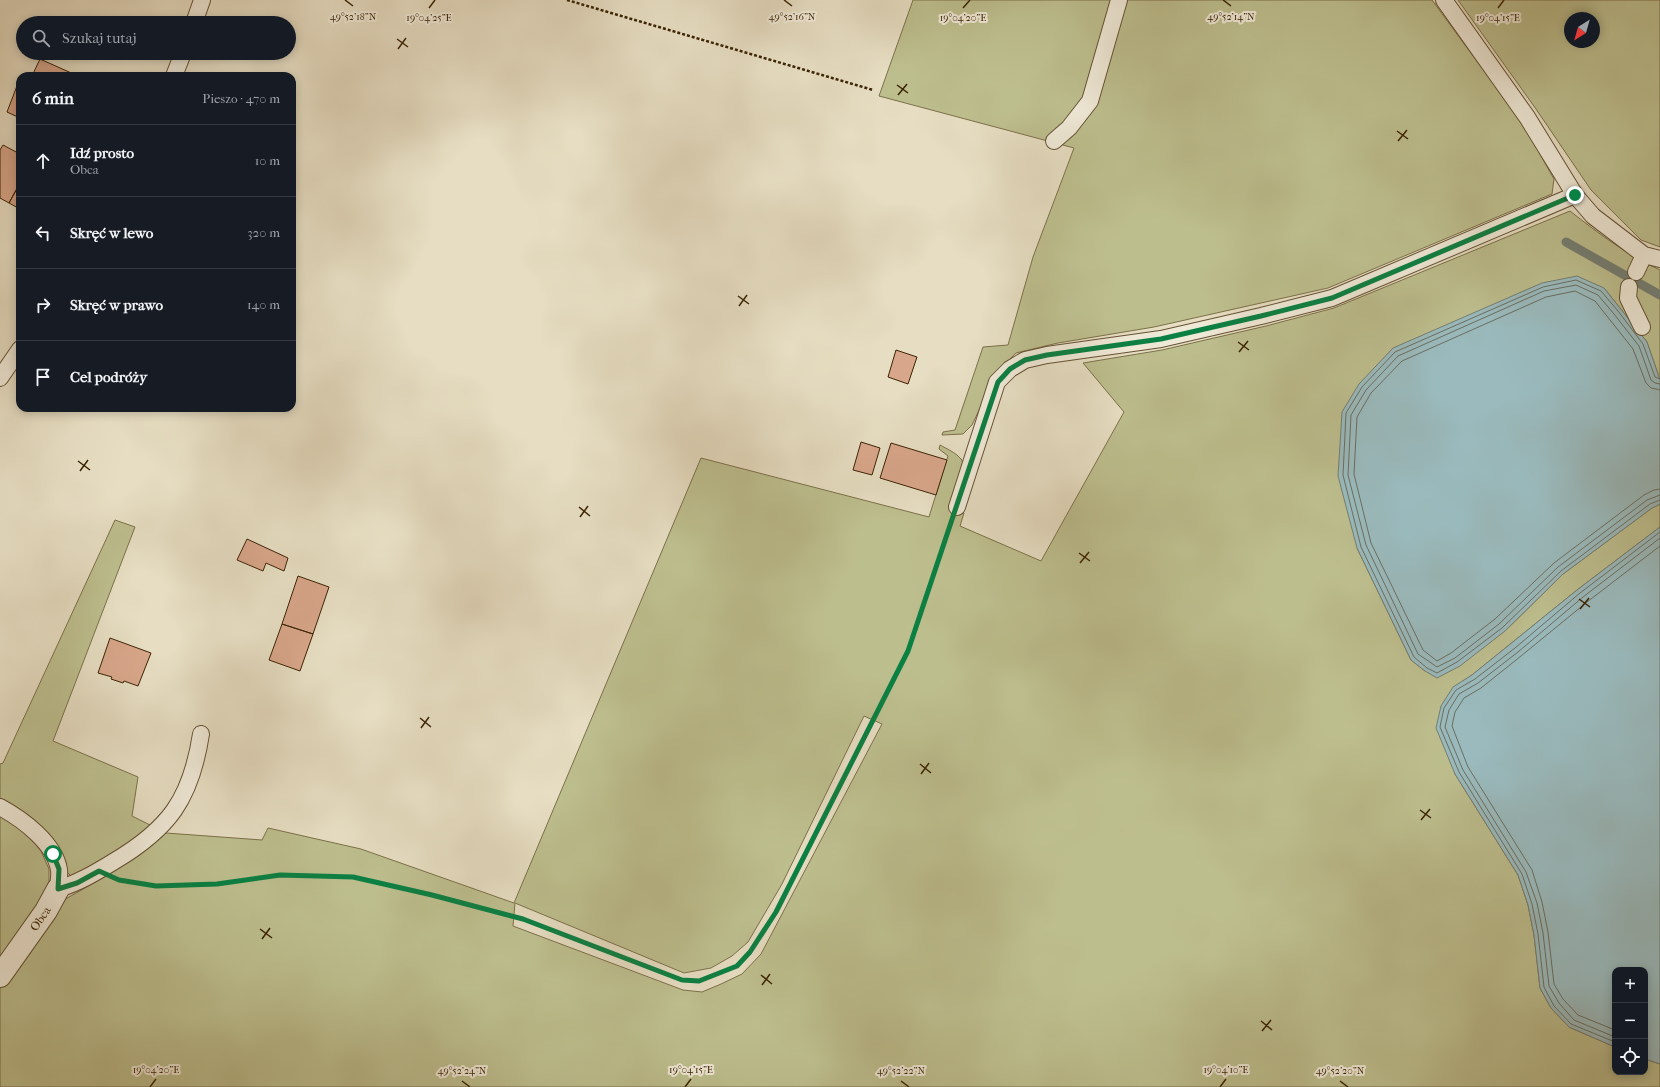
<!DOCTYPE html>
<html lang="pl">
<head>
<meta charset="utf-8">
<style>
  :root { --surface:#171b24; --page:#242831; --text:#f1f3f6; --muted:#9ea1a6; --line:#363941 }
  body { margin:0; font-family:"IM FELL French Canon",serif; background:var(--page); color:var(--text) }
  .controls { position:absolute; right:12px; bottom:12px; display:grid; overflow:hidden; border-radius:8px; box-shadow:0 2px 10px #0003 }
  .controls button { width:36px; height:36px; display:grid; place-items:center; padding:0; border:0; border-bottom:1px solid var(--line); background:var(--surface); color:var(--text); font:20px sans-serif }
  .compass { position:absolute; left:1564px; top:12px; width:36px; height:36px; border-radius:50%; background:var(--surface); box-shadow:0 2px 10px #0003; rotate:217deg }
  .stop { position:absolute; width:12px; height:12px; margin:-9px; border:3px solid #0b8043; border-radius:50%; background:#fff }
  .stop.end { background:#0b8043; border-color:#fff; box-shadow:0 1px 4px #0008 }
  .list { margin:0; padding:0; list-style:none }
  h2 { display:flex; justify-content:space-between; align-items:center; height:52px; margin:0; padding:0 16px; font-size:17px }
  h2 small { font-size:13px; font-weight:400; color:var(--muted) }
  .list li { display:grid; grid-template-columns:26px 1fr auto; gap:12px; align-items:center; box-sizing:border-box; height:72px; padding:0 16px; border-top:1px solid var(--line) }
  .list b { display:block; font-size:15px; white-space:nowrap }
  .list p { margin:0; font-size:13px; white-space:nowrap; color:var(--muted) }
  .list em { font-size:13px; font-style:normal; color:var(--muted) }
  .icon { flex:none; width:22px; height:22px; fill:none; stroke:currentColor; stroke-width:2; stroke-linecap:round; stroke-linejoin:round }
  .map { position:relative; flex:none; width:1660px; height:1087px; overflow:hidden }
  .search { position:absolute; background:var(--surface); box-shadow:0 2px 10px #0003; left:16px; top:16px; width:280px; height:44px; display:flex; align-items:center; gap:10px; box-sizing:border-box; padding:0 14px; border-radius:22px; color:var(--muted); font-size:15px }
  .panel { position:absolute; background:var(--surface); box-shadow:0 2px 10px #0003; left:16px; top:72px; width:280px; height:340px; border-radius:12px }
  .map>svg:first-child { display:block }
  .green { fill:#bdbe8e; stroke:#7c7049; fill-rule:evenodd }
  .water { fill:#9ababd; stroke:#747e73 }
  .lines { fill:none; stroke-linecap:round; stroke-linejoin:round }
  .shore { stroke:#6a6e60; stroke-width:1 }
  .stream { stroke:#747e73; stroke-width:9 }
  .building { fill:#d8a68a; stroke:#3b2304 }
  .lane-casing { stroke:#665234; stroke-width:18 }
  .street-casing { stroke:#665234; stroke-width:24 }
  .path { stroke:#3b2304; stroke-width:2.5; stroke-dasharray:3 2; stroke-linecap:butt }
  .lane { stroke:#efe9d7; stroke-width:16 }
  .street { stroke:#efe9d7; stroke-width:22 }
  .route { stroke:#0b8043; stroke-width:5 }
  .ticks { fill:none; stroke:#3b2304; stroke-width:1.5 }
  .labels { text-anchor:middle; stroke-width:4; stroke-linejoin:round; paint-order:stroke }
  .street-label { font-size:12px; fill:#3b2304; stroke:#efe9d7 }
  .ticks-label { font-size:10px; text-anchor:middle; fill:#3b2304; stroke:#efe9d7; stroke-width:4; stroke-linejoin:round; paint-order:stroke }
</style>
</head>
<body>
<div class="map">
<svg width="1660" height="1087" viewBox="0 0 1660 1087">
  <rect width="100%" height="100%" fill="#e6ddc2"/>
  <filter id="stains"><feTurbulence type="fractalNoise" baseFrequency=".005" numOctaves="4"/><feColorMatrix values="0 0 0 0 .2 0 0 0 0 .09 0 0 0 0 .02 0 0 0 .5 -.17"/></filter>
  <radialGradient id="worn" r=".72"><stop offset=".6" stop-color="#630" stop-opacity="0"/><stop offset="1" stop-color="#630" stop-opacity=".3"/></radialGradient>
  <!-- green -->
  <path class="green" d="M913,0H1432L1523,124L1554,179L1552,194L1328,288L1154,327L1058,343L1016,353L1004,365L993,381L972,425L963,434L942,435L943,432L955,430L983,347L1008,345L1033,257L1074,148L879,96Z
    M1458,0H1660V247L1641,240L1591,190L1536,109ZM1570,18H1594V42H1570Z
    M1570,211C1598,233 1627,255 1660,270V380L1647,342L1604,288L1357,548L1411,660L1425,671L1505,631L1563,574L1652,508L1660,504V527L1577,590L1472,675L1453,688L1455,774L1518,875L1528,905L1534,935L1540,988L1551,1008L1569,1027L1615,1047V1072H1645V1059L1660,1064V1087H0V988L62,901L106,876L166,833L262,840L268,828L361,849L514,903L701,458L929,517L948,456L939,449L940,445C947,449 955,452 961,459C968,468 955,498 952,509L964,513L960,526L1041,561L1124,412L1083,363L1162,350L1266,326L1334,308ZM864,716L882,724L761,954L742,974L721,984L702,992L683,990L513,926L515,903L684,973L711,968L732,956L748,942L782,884Z
    M115,520L135,527L53,741L138,777L132,816L152,826L97,866L71,876L67,872L66,862L57,849L0,799V764L3,763Z
    M0,814L27,834L41,851L49,869V886L0,963Z"/>
  <!-- water -->
  <path class="water" d="M1577,276L1604,288L1647,342L1660,380V504L1652,508L1563,574L1505,631L1460,666L1437,678L1425,671L1411,660L1357,548L1338,476L1342,412L1359,384L1393,348L1542,283Z
    M1660,527V1064L1645,1059V970H1615V1047L1569,1027L1551,1008L1540,988L1534,935L1528,905L1518,875L1455,774L1436,728L1441,706L1453,687L1472,675L1577,590Z"/>
  <g class="lines">
    <!-- shore -->
    <path class="shore" d="M1660,379L1655,377L1643,344L1618,311L1601,291L1576,280L1543,287L1395,352L1362,387L1346,413L1343,475L1361,547L1414,657L1427,668L1437,673L1457,662L1502,628L1561,571L1650,504L1660,500
      M1660,384L1655,383L1651,380L1639,346L1614,314L1598,295L1576,285L1544,291L1398,356L1366,390L1351,415L1348,475L1366,545L1418,654L1437,667L1455,658L1499,624L1558,567L1647,500L1660,495
      M1660,390L1651,388L1646,383L1633,349L1595,301L1575,291L1546,297L1402,361L1371,393L1357,417L1354,474L1371,543L1423,650L1437,661L1451,653L1495,619L1554,563L1644,495L1654,490L1660,489
      M1615,1030L1578,1015L1563,999L1554,984L1548,932L1542,902L1532,870L1468,767L1452,726L1455,712L1464,698L1481,688L1521,656L1587,602L1660,546
      M1615,1037L1574,1020L1559,1003L1549,986L1543,933L1537,903L1526,872L1463,770L1445,727L1449,710L1459,694L1478,683L1518,652L1583,597L1660,538
      M1615,1042L1571,1024L1554,1006L1544,987L1538,934L1532,904L1522,874L1459,772L1440,727L1444,708L1456,690L1475,679L1515,648L1580,593L1660,532"/>
    <!-- stream -->
    <path class="stream" d="M1566,242L1660,295"/>
  </g>
  <!-- building -->
  <path class="building" d="M40,59L78,76H32Z
    M20,78V118L7,112Z
    M3,145L20,154V183L9,203L0,198V150Z
    M20,183V209L9,203Z
    M896,350L917,357L908,384L888,377Z
    M861,442L880,448L872,475L853,470Z
    M891,443L947,460L936,495L880,478Z
    M247,539L288,558L284,571L266,563L263,571L237,560Z
    M298,576L329,587L313,634L282,624Z
    M282,624L313,634L300,671L269,660Z
    M110,638L151,653L138,686L124,681L123,683L111,679L112,677L98,673Z"/>
  <g class="lines">
    <defs>
      <path id="lane" d="M1444,0L1527,117L1575,195
        M194,23L202,0
        M174,76L183,53
        M1054,141L1069,128L1090,101L1119,0
        M1636,272L1644,255
        M1629,287L1628,298L1642,327
        M0,378L20,349
        M957,507L997,382L1010,369L1025,360L1047,355L1161,339L1261,316L1332,298L1575,195L1593,216L1644,255L1660,259
        M0,807C22,819 55,843 59,870C60,876 58,883 58,889C78,883 95,873 113,862C169,829 191,799 201,734"/>
      <g id="street">
        <path id="s1" d="M0,976L46,911L58,889"/>
      </g>
    </defs>
    <!-- lane casing -->
    <use href="#lane" class="lane-casing"/>
    <!-- street casing -->
    <use href="#street" class="street-casing"/>
    <!-- path -->
    <path class="path" d="M567,0L873,90
      M126,881L156,886L217,884L279,875L353,877L432,895L523,919L682,980L699,981L737,966L750,952L776,912L908,651L950,528"/>
    <!-- lane -->
    <use href="#lane" class="lane"/>
    <!-- street -->
    <use href="#street" class="street"/>
  </g>
  <g class="lines">
    <!-- route -->
    <path class="route" d="M53,854L59,869L58,889L77,883L99,871L119,880L156,886L217,884L280,875L353,877L432,895L523,919L682,980L699,981L737,966L750,952L776,912L908,651L998,382L1010,369L1025,360L1047,355L1161,339L1261,316L1332,298L1575,195"/>
  </g>
  <!-- ticks -->
  <path class="ticks" d="M345,0L353,6M784,0L792,6M1223,0L1231,6M429,8L435,0M963,8L970,0M1498,8L1504,0M397,39L408,47M398,49L406,38M897,85L908,93M898,95L907,84M1397,131L1408,139M1398,141L1407,130M738,296L749,304M739,306L747,295M1238,342L1249,350M1239,352L1248,341M78,461L90,470M80,471L88,460M579,507L590,516M580,517L588,506M1079,553L1090,561M1080,563L1089,552M1579,599L1590,607M1580,609L1589,598M420,718L431,727M421,728L429,717M920,764L931,773M921,774L929,763M1420,810L1431,818M1421,820L1430,809M260,929L272,938M262,939L270,928M761,975L772,984M762,985L770,974M1261,1021L1272,1030M1262,1031L1271,1020M462,1081L470,1087M901,1081L909,1087M1340,1081L1348,1087M150,1087L156,1079M685,1087L691,1079M1220,1087L1226,1079"/>
  <g class="labels">
    <!-- street labels -->
    <g class="street-label">
      <text dy="4" stroke="none"><textPath href="#s1" startOffset="70">Obca</textPath></text>
    </g>
  </g>
  <g class="ticks-label">
    <text x="353" y="20">49°52'18"N</text>
    <text x="1231" y="20">49°52'14"N</text>
    <text x="792" y="20">49°52'16"N</text>
    <text x="429" y="21">19°04'25"E</text>
    <text x="963" y="21">19°04'20"E</text>
    <text x="1498" y="21">19°04'15"E</text>
    <text x="156" y="1073">19°04'20"E</text>
    <text x="691" y="1073">19°04'15"E</text>
    <text x="1226" y="1073">19°04'10"E</text>
    <text x="462" y="1074">49°52'24"N</text>
    <text x="901" y="1074">49°52'22"N</text>
    <text x="1340" y="1074">49°52'20"N</text>
  </g>
  <rect width="100%" height="100%" filter="url(#stains)"/>
  <rect width="100%" height="100%" fill="url(#worn)"/>
</svg>
<div class="controls">
<button>+</button>
<button>−</button>
<button><svg class="icon" aria-label="locate" viewBox="0 0 24 24"><circle cx="12" cy="12" r="6"/><path d="M12 2v4M12 18v4M2 12h4M18 12h4"/></svg></button>
</div>
<svg class="compass" viewBox="-18 -18 36 36"><path d="M0-13l5 13h-10z" fill="#e53935"/><path d="M0 13l5-13h-10z" fill="#9ea1a6"/></svg>
<div class="stop" style="left:53px;top:854px"></div>
<div class="stop end" style="left:1575px;top:195px"></div>
<div class="search"><svg class="icon" aria-label="search" viewBox="0 0 24 24"><circle cx="10" cy="10" r="6"/><path d="M15 15l6 6"/></svg>Szukaj tutaj</div>
<section class="panel">
<h2>6 min<small>Pieszo · 470 m</small></h2>
<ul class="list">
<li><svg class="icon" aria-label="ahead" viewBox="0 0 24 24"><path d="M12 20V5M6 11l6-6 6 6"/></svg><div><b>Idź prosto</b><p>Obca</p></div><em>10 m</em></li>
<li><svg class="icon" aria-label="left" viewBox="0 0 24 24"><path d="M17 20v-9H6M10 6l-5 5 5 5"/></svg><div><b>Skręć w lewo</b></div><em>320 m</em></li>
<li><svg class="icon" aria-label="right" viewBox="0 0 24 24"><path d="M7 20v-9h11M14 6l5 5-5 5"/></svg><div><b>Skręć w prawo</b></div><em>140 m</em></li>
<li><svg class="icon" aria-label="arrive" viewBox="0 0 24 24"><path d="M6 21V4h12l-3 4 3 4H6"/></svg><div><b>Cel podróży</b></div></li>
</ul>
</section>
</div>
</body>
</html>
